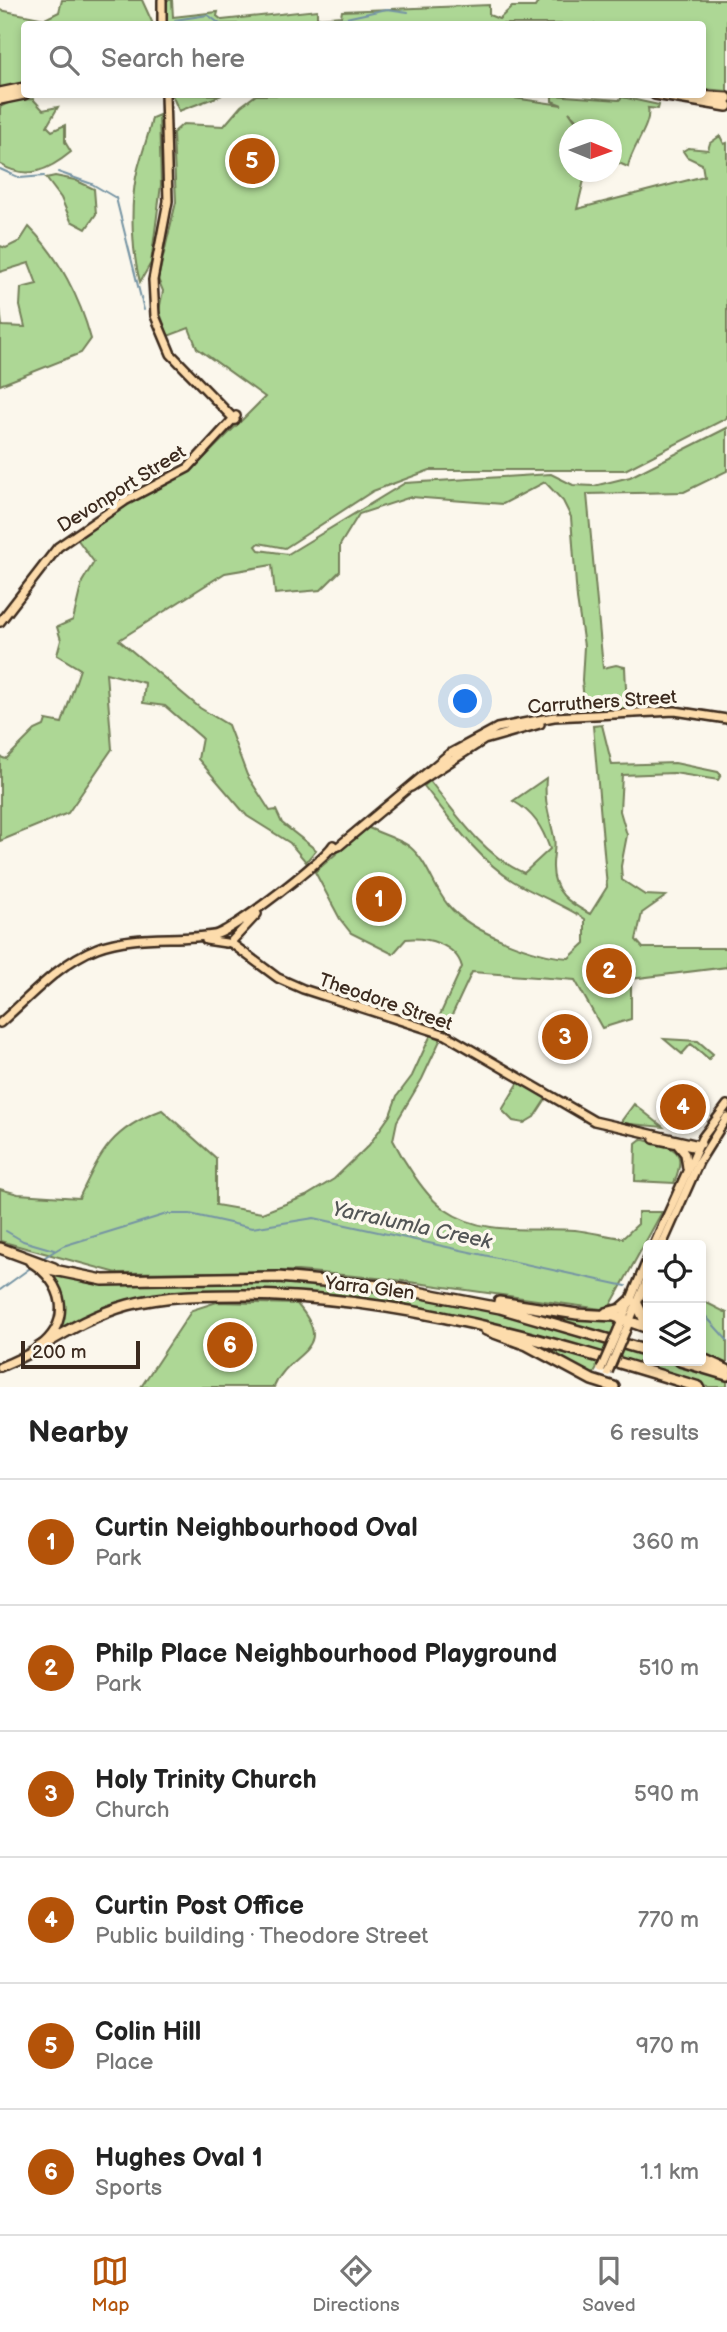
<!DOCTYPE html>
<html lang="en">
<head>
<meta charset="utf-8">
<style>
  :root { --surface:#fff; --page:#f6f6f6; --text:#222; --muted:#767676; --line:#e0e0e0; --accent:#b45309 }
  body { margin:0; font-family:"Balsamiq Sans",sans-serif; background:var(--page); color:var(--text) }
  .controls { position:absolute; right:21px; bottom:21px; display:grid; overflow:hidden; border-radius:7px; box-shadow:0 4px 10px #0003 }
  .controls button { width:63px; height:63px; display:grid; place-items:center; padding:0; border:0; border-bottom:2px solid var(--line); background:var(--surface); color:var(--text); font:35px sans-serif }
  .compass { position:absolute; left:559px; top:119px; width:63px; height:63px; border-radius:50%; background:var(--surface); box-shadow:0 4px 10px #0003; rotate:91deg }
  .scale { position:absolute; left:21px; bottom:18px; width:119px; box-sizing:border-box; padding-left:7px; border:4px solid #3b2a1e; border-top:0; font-size:19px; line-height:24px; white-space:nowrap; color:#3b2a1e; -webkit-text-stroke:5px #fbf7ec; paint-order:stroke }
  .you { position:absolute; left:466px; top:702px; width:24px; height:24px; margin:-18px; border:5px solid #fff; border-radius:50%; background:#1a73e8; box-shadow:0 0 0 10px #1a73e833 }
  .badge { display:grid; place-items:center; width:46px; height:46px; border-radius:50%; background:var(--accent); color:#fff; font-size:23px; font-weight:700 }
  .pin { position:absolute; translate:-50% -50%; border:4px solid #fff; box-shadow:0 2px 7px #0006 }
  .list { margin:0; padding:0; list-style:none }
  h2 { display:flex; justify-content:space-between; align-items:center; height:91px; margin:0; padding:0 28px; font-size:30px }
  h2 small { font-size:23px; font-weight:400; color:var(--muted) }
  .list li { display:grid; grid-template-columns:46px 1fr auto; gap:21px; align-items:center; box-sizing:border-box; height:126px; padding:0 28px; border-top:2px solid var(--line) }
  .list b { display:block; font-size:26px; white-space:nowrap }
  .list p { margin:0; font-size:23px; white-space:nowrap; color:var(--muted) }
  .list em { font-size:23px; font-style:normal; color:var(--muted) }
  .icon { flex:none; width:38px; height:38px; fill:none; stroke:currentColor; stroke-width:2; stroke-linecap:round; stroke-linejoin:round }
  .map { position:relative; flex:none; width:727px; height:1387px; overflow:hidden }
  .search { position:absolute; background:var(--surface); box-shadow:0 4px 10px #0003; left:21px; right:21px; top:21px; height:77px; display:flex; align-items:center; gap:18px; box-sizing:border-box; padding:0 24px; border-radius:7px; color:var(--muted); font-size:26px }
  .sheet { height:847px; background:var(--surface) }
  nav { display:flex; justify-content:space-around; align-items:center; box-sizing:border-box; height:98px; border-top:2px solid var(--line); background:var(--surface); font-size:19px; color:var(--muted) }
  nav a { display:grid; justify-items:center; gap:4px }
  nav .on { color:var(--accent) }
  .map>svg:first-child { display:block }
  .green { fill:#add795; stroke:#74805a; stroke-width:2 }
  .lines { fill:none; stroke-linecap:round; stroke-linejoin:round }
  .stream { stroke:#7594a4; stroke-width:2 }
  .major-casing { stroke:#3b2a1e; stroke-width:12 }
  .highway-casing { stroke:#3b2a1e; stroke-width:14 }
  .major { stroke:#fddcac; stroke-width:7 }
  .highway { stroke:#fddcac; stroke-width:9 }
  .major-bridge-casing { stroke:#3b2a1e; stroke-width:12; stroke-linecap:butt }
  .major-bridge { stroke:#fddcac; stroke-width:7 }
  .labels { text-anchor:middle; stroke-width:7; stroke-linejoin:round; paint-order:stroke }
  .street-label { font-size:19px; fill:#3b2a1e; stroke:#fbf7ec }
  .water-label { font-size:21px; font-style:italic; fill:#535656; stroke:#fbf7ec }
</style>
</head>
<body>
<div class="map">
<svg width="727" height="1387" viewBox="0 0 727 1387">
  <rect width="100%" height="100%" fill="#fbf7ec"/>
  <filter id="ink" filterUnits="userSpaceOnUse"><feTurbulence type="fractalNoise" baseFrequency=".0143" numOctaves="2"/><feDisplacementMap in="SourceGraphic" scale="14" xChannelSelector="R" yChannelSelector="G"/><feConvolveMatrix kernelMatrix="1 2 1 2 8 2 1 2 1" color-interpolation-filters="sRGB"/></filter>
  <g filter="url(#ink)">
    <!-- green -->
    <path class="green" d="M62,0H142L153,24H24V88L0,93V10L45,19L59,12Z
      M165,0H172L173,17L218,12L217,16L222,20L317,10V18L341,16L342,11L489,5V15L499,19L512,7H535L539,0H727V91L703,89L702,24H166Z
      M486,94L562,105L552,101V95L619,100L622,97L659,105L658,109L648,108C652,125 631,148 628,167L612,160V130L586,129L569,112L581,129L570,130V172H586L577,209L704,176L702,164L687,157L683,151L688,148L708,150L710,143L720,136L724,144L727,143V418L625,470H430L373,491L285,548L259,543L256,546L259,550L288,554L405,483L551,474L573,485L594,486L630,477L727,428V471L684,492L587,494L603,668L616,665L625,667L627,709L585,712L582,680L584,646L577,599L571,517L563,501L545,482L503,504L411,497L359,514L340,545V571L321,590L275,594L272,565L225,573L119,640L200,708L228,725L247,775L270,811L276,810L282,823L316,850L306,862L290,843L247,816L198,759L202,738L165,706L143,703L145,683L106,673L112,749L68,813L0,841V757L6,759L35,730L44,726L46,720L62,723L80,669L57,655L61,640L57,627L73,620L82,582L94,562L75,536L114,510L191,471L265,397L197,348L189,328L168,336L159,310L163,291L158,279L176,202L173,133L183,124L224,126L241,106L256,95Z
      M172,95V94L222,95L179,111Z
      M33,99L43,110L58,107L47,126L52,131L65,125V142L71,152C49,170 27,181 0,164V107L14,100Z
      M159,115L161,185L151,263L140,282C132,252 130,208 136,177C140,157 148,139 152,118Z
      M55,176L75,180L94,189L96,214L86,229L71,221L61,198L46,178Z
      M29,227C59,257 80,298 91,339L81,353L0,385V308L2,326L25,327L20,306L21,288L37,284L29,263L0,272V246L6,248L20,241Z
      M602,725L612,765L675,763L718,772L721,775L718,780L674,773L622,775L620,811L627,835L621,866L622,880L645,895L666,896L642,913L636,940L643,948H727V967L631,979V1019L602,1028L575,980L472,972L422,1079L397,1121L393,1140C403,1160 425,1196 444,1209C484,1237 530,1227 575,1230C591,1232 607,1236 623,1238L638,1224V1212H662L608,1310L388,1279L298,1271L117,1273L0,1241V1189L18,1194L79,1198C101,1152 111,1129 162,1110L216,1158V1205L262,1213L306,1196L334,1179L369,1145L390,1115L397,1096L412,1076L462,967C456,944 426,937 406,939L393,954L351,933L340,919L315,872L367,827C378,833 402,840 410,847C428,862 433,887 448,905C470,932 535,956 569,958L585,943V919C562,904 536,895 513,881C477,858 450,819 424,786L430,781C456,814 484,856 524,873L550,849C542,827 534,813 513,801L546,778C544,804 549,813 554,837C556,846 553,856 553,865C552,892 569,903 590,914L607,887L593,726Z
      M664,1039L698,1041L713,1054L709,1059L691,1044L682,1054Z
      M519,1082L547,1097L534,1117L524,1123L513,1121L502,1110Z
      M634,1104L663,1127L620,1123Z
      M641,1139C672,1149 689,1146 674,1183L635,1181L636,1143Z
      M50,1272L68,1276C171,1278 278,1272 381,1287C472,1301 560,1328 648,1355V1361H665L727,1380V1387H708L489,1322L364,1300L151,1298L51,1337C62,1319 61,1290 50,1272Z
      M701,1300L727,1313V1367L701,1356Z
      M217,1302L297,1304C338,1351 289,1350 274,1387H141L192,1310Z
      M528,1310L617,1319L611,1336Z
      M499,1331L601,1361L592,1377Z"/>
    <g class="lines">
      <!-- stream -->
      <path class="stream" d="M175,20L208,15L220,24
        M263,24L346,18L387,9L408,12
        M0,169L20,178L44,176
        M58,172L92,184L116,198L144,310
        M6,1231L23,1241L54,1250
        M40,1260L63,1246L167,1214H190L252,1228L314,1218L626,1286
        M0,1290L33,1266
        M701,1311L727,1340"/>
      <defs>
        <path id="major" d="M162,24V0
          M165,94L168,201L153,280L155,316L171,354L235,420
          M0,622L58,547L125,501L188,468L236,416
          M411,787L484,740L540,724
          M331,849L339,846L449,754L497,728L554,717L675,711L727,719
          M206,940L226,943
          M230,943L257,914
          M231,943L278,978L303,989L446,1035L594,1121L699,1145
          M0,1023C31,996 59,963 97,948C134,934 176,941 214,935C230,933 324,860 333,845
          M654,1139L693,1147L701,1144
          M677,1144L685,1154L687,1168
          M654,1245L702,1138L727,1105
          M662,1245L699,1162L727,1117
          M618,1330L648,1258
          M625,1332L648,1277
          M0,1367C13,1361 28,1356 39,1347C73,1321 64,1282 30,1262"/>
        <path id="highway" d="M0,93L24,88
          M655,94L727,106
          M696,96L727,98
          M0,99L24,94
          M0,1248L54,1268
          M49,1269L103,1280L278,1277L391,1287L500,1308L648,1351
          M499,1302L577,1314L614,1316L648,1328
          M637,1304L648,1327
          M606,1313L621,1309L631,1300
          M486,1330L527,1345L592,1380L614,1387
          M38,1348C67,1331 95,1314 128,1305C165,1295 206,1295 244,1295C403,1296 549,1341 699,1387
          M701,1358L727,1370
          M680,1361L727,1375"/>
      </defs>
      <!-- major casing -->
      <use href="#major" class="major-casing"/>
      <!-- highway casing -->
      <use href="#highway" class="highway-casing"/>
      <!-- major -->
      <use href="#major" class="major"/>
      <!-- highway -->
      <use href="#highway" class="highway"/>
      <defs>
        <path id="major-bridge" d="M601,1369L618,1330
          M608,1372L625,1332"/>
      </defs>
      <!-- major-bridge casing -->
      <use href="#major-bridge" class="major-bridge-casing"/>
      <!-- major-bridge -->
      <use href="#major-bridge" class="major-bridge"/>
    </g>
  </g>
  <g class="labels">
    <!-- street labels -->
    <g class="street-label">
      <text transform="translate(121 488) rotate(-32)" y="7">Devonport Street</text>
      <text transform="translate(602 701) rotate(-4)" y="7">Carruthers Street</text>
      <text transform="translate(386 1001) rotate(19)" y="7">Theodore Street</text>
      <text transform="translate(370 1287) rotate(7)" y="7">Yarra Glen</text>
    </g>
    <!-- water labels -->
    <g class="water-label">
      <text transform="translate(412 1225) rotate(12)" y="7">Yarralumla Creek</text>
    </g>
  </g>
</svg>
<div class="controls">
<button><svg class="icon" aria-label="locate" viewBox="0 0 24 24"><circle cx="12" cy="12" r="6"/><path d="M12 2v4M12 18v4M2 12h4M18 12h4"/></svg></button>
<button><svg class="icon" aria-label="layers" viewBox="0 0 24 24"><path d="M12 4l9 5-9 5-9-5zM3 14l9 5 9-5"/></svg></button>
</div>
<svg class="compass" viewBox="-18 -18 36 36"><path d="M0-13l5 13h-10z" fill="#e53935"/><path d="M0 13l5-13h-10z" fill="#767676"/></svg>
<div class="scale">200 m</div>
<div class="you"></div>
<div class="pin badge" style="left:379px;top:899px">1</div>
<div class="pin badge" style="left:609px;top:971px">2</div>
<div class="pin badge" style="left:565px;top:1037px">3</div>
<div class="pin badge" style="left:683px;top:1107px">4</div>
<div class="pin badge" style="left:252px;top:161px">5</div>
<div class="pin badge" style="left:230px;top:1345px">6</div>
<div class="search"><svg class="icon" aria-label="search" viewBox="0 0 24 24"><circle cx="10" cy="10" r="6"/><path d="M15 15l6 6"/></svg>Search here</div>
</div>
<section class="sheet">
<h2>Nearby<small>6 results</small></h2>
<ul class="list">
<li><span class="badge">1</span><div><b>Curtin Neighbourhood Oval</b><p>Park</p></div><em>360 m</em></li>
<li><span class="badge">2</span><div><b>Philp Place Neighbourhood Playground</b><p>Park</p></div><em>510 m</em></li>
<li><span class="badge">3</span><div><b>Holy Trinity Church</b><p>Church</p></div><em>590 m</em></li>
<li><span class="badge">4</span><div><b>Curtin Post Office</b><p>Public building · Theodore Street</p></div><em>770 m</em></li>
<li><span class="badge">5</span><div><b>Colin Hill</b><p>Place</p></div><em>970 m</em></li>
<li><span class="badge">6</span><div><b>Hughes Oval 1</b><p>Sports</p></div><em>1.1 km</em></li>
</ul>
</section>
<nav>
<a class="on"><svg class="icon" aria-label="map" viewBox="0 0 24 24"><path d="M3 6l6-2 6 2 6-2v14l-6 2-6-2-6 2zM9 4v14M15 6v14"/></svg>Map</a>
<a><svg class="icon" aria-label="directions" viewBox="0 0 24 24"><path d="M12 3l9 9-9 9-9-9zM9 14v-3h6M13 9l2 2-2 2"/></svg>Directions</a>
<a><svg class="icon" aria-label="saved" viewBox="0 0 24 24"><path d="M7 4h10v16l-5-4-5 4z"/></svg>Saved</a>
</nav>
</body>
</html>
